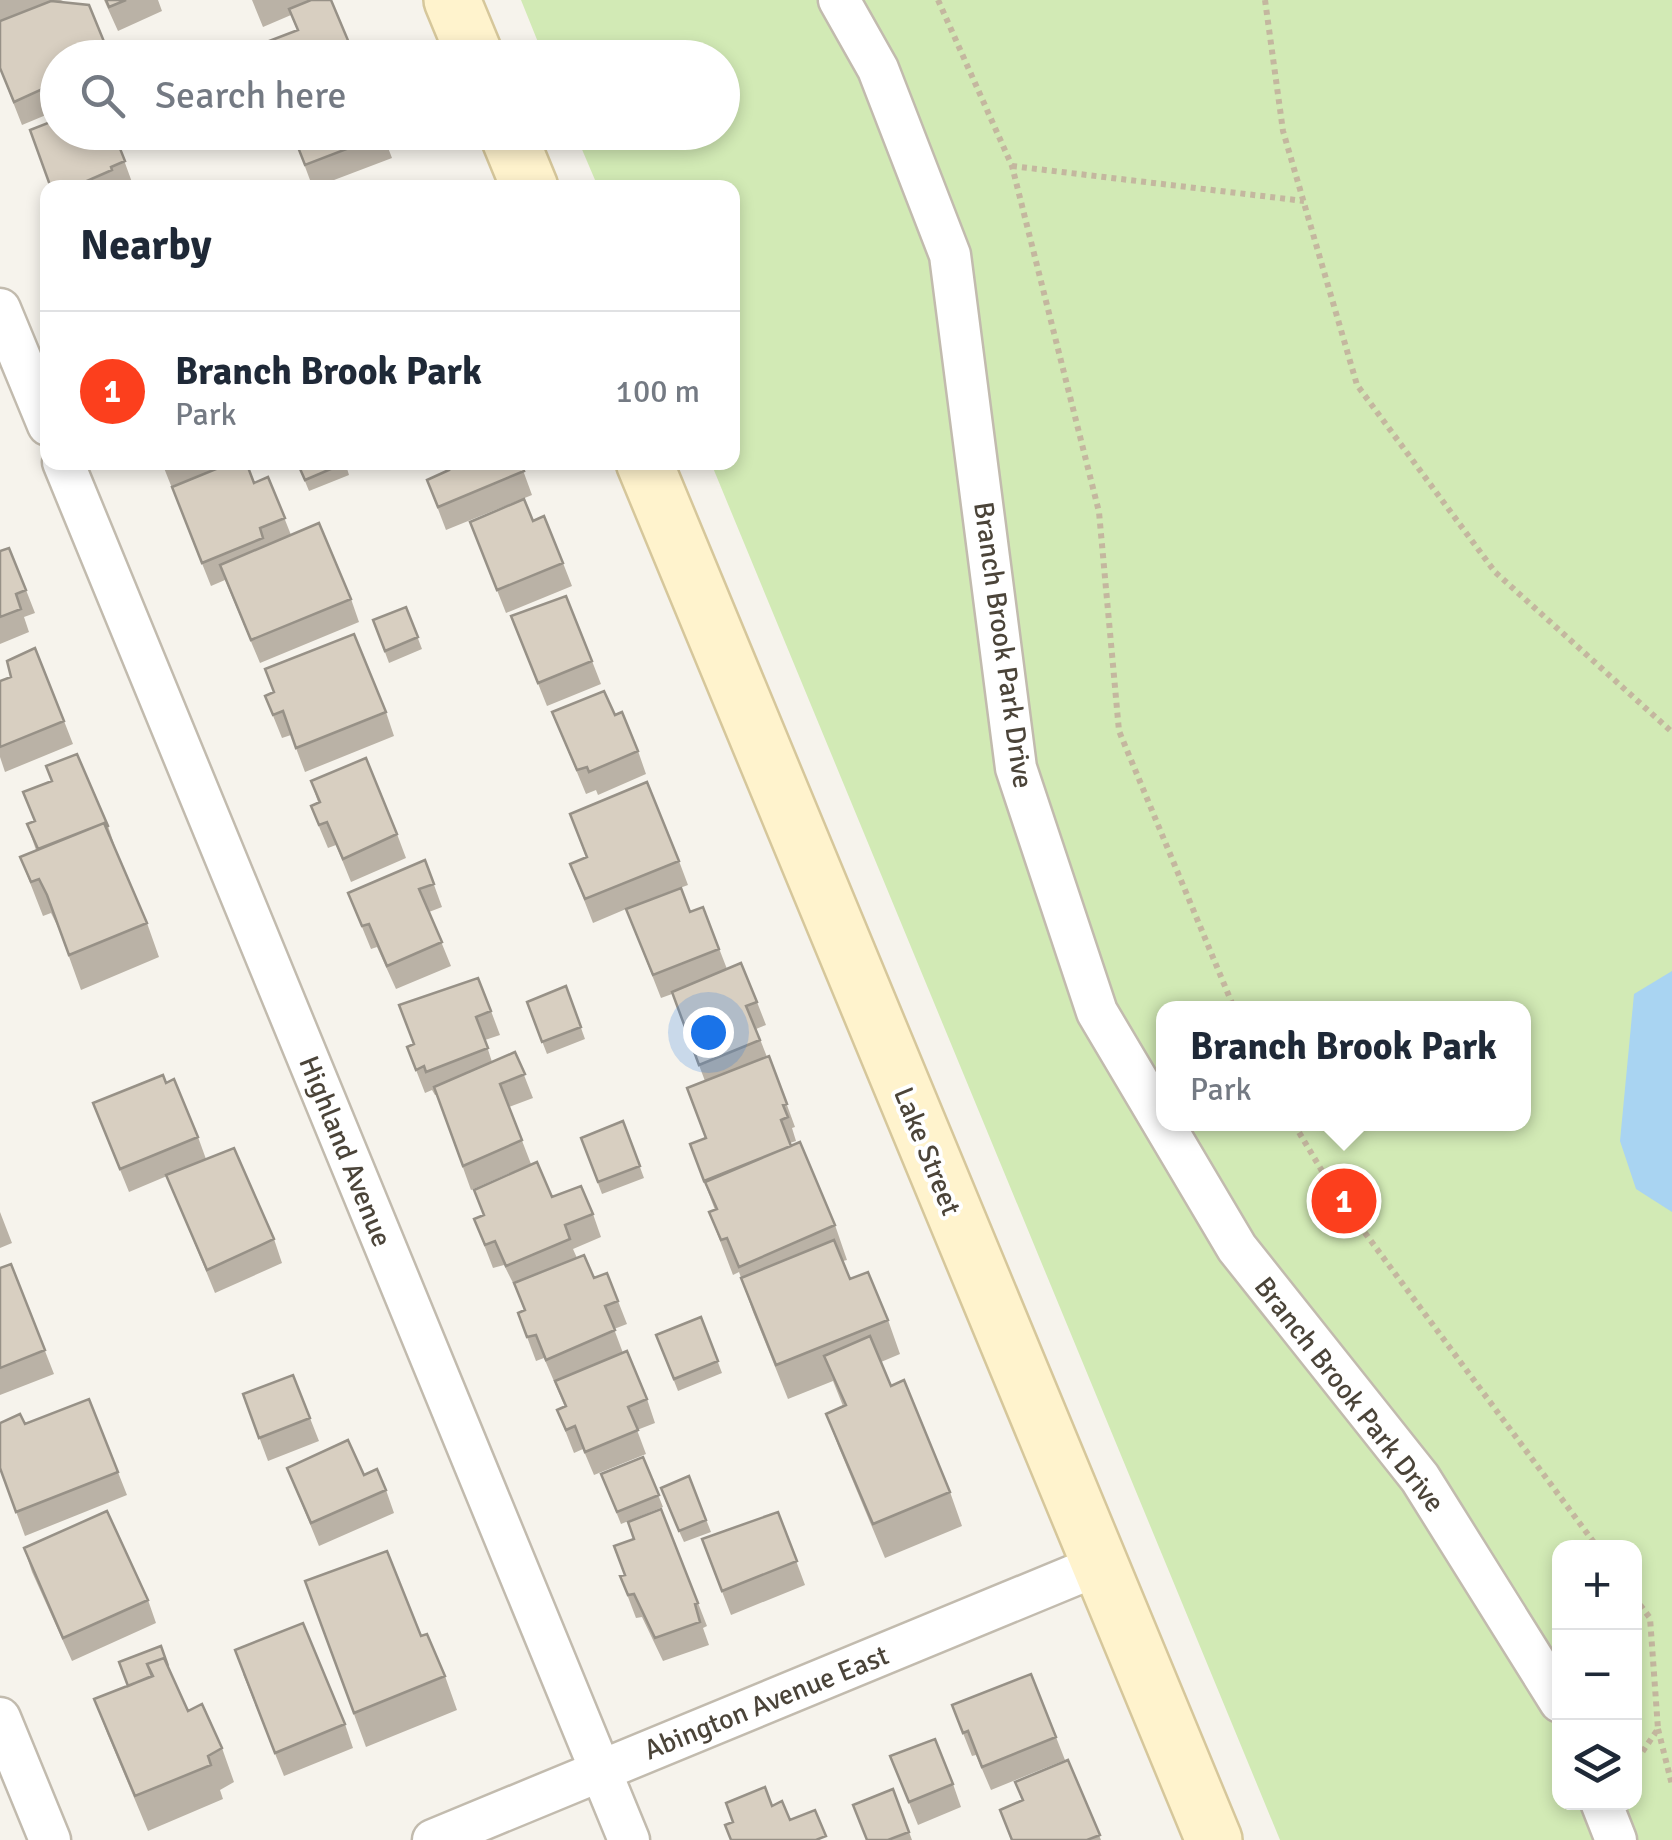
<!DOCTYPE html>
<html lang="en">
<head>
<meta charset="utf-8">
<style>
  :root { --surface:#fff; --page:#f6f6f7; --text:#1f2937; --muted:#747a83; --line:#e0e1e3; --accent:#fc3f1d }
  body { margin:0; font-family:Signika,sans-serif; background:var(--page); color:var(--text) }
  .controls { position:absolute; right:30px; bottom:30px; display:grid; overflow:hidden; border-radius:20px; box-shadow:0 5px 15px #0003 }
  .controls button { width:90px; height:90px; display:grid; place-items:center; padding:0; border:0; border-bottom:2px solid var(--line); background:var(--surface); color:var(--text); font:50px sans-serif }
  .you { position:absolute; left:708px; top:1032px; width:35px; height:35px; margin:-25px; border:8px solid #fff; border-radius:50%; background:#1a73e8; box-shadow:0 0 0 15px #1a73e833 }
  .badge { display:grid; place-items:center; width:65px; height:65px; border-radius:50%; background:var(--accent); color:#fff; font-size:32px; font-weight:700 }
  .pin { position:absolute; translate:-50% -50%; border:5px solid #fff; box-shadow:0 2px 10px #0006 }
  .popup { position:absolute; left:1156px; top:1001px; width:375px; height:130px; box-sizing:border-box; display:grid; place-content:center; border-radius:20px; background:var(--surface); filter:drop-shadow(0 2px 8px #0005); font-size:32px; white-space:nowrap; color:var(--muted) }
  .popup b { font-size:38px; color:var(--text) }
  .popup::after { content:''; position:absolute; left:50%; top:100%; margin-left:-20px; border:20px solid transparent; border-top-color:var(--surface) }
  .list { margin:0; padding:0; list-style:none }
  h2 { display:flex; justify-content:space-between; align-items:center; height:130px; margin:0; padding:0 40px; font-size:42px }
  h2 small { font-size:32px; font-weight:400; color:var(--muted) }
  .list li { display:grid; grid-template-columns:65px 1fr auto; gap:30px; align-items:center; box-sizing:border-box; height:160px; padding:0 40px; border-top:2px solid var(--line) }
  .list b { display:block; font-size:38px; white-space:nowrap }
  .list p { margin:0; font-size:32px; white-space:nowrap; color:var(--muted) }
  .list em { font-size:32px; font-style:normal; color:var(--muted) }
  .icon { flex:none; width:55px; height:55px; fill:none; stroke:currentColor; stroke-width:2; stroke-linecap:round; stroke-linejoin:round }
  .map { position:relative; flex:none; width:1672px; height:1840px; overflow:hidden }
  .search { position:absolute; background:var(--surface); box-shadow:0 5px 15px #0003; left:40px; top:40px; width:700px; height:110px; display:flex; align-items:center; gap:25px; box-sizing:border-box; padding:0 35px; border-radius:55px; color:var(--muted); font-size:38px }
  .panel { position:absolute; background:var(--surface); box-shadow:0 5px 15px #0003; left:40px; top:180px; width:700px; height:290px; border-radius:20px }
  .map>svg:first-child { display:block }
  .green { fill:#d2eab5; fill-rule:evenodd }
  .water { fill:#a9d4f2 }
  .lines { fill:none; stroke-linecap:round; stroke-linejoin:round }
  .street-casing { stroke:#c2bbae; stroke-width:45 }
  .secondary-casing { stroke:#d6c79b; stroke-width:60 }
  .path { stroke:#c4b79f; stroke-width:6; stroke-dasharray:5 5; stroke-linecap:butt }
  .street { stroke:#fff; stroke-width:40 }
  .secondary { stroke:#fff3cd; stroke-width:55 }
  .wall { fill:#bab2a6 }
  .building { fill:#d8cfc1; stroke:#979187; stroke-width:2.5 }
  .labels { text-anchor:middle; stroke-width:8; stroke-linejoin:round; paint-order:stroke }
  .street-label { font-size:28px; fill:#4b4439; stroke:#fff }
</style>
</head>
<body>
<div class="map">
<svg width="1672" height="1840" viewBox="0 0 1672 1840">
  <rect width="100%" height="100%" fill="#f6f3ec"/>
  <!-- green -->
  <path class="green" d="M521,0H1672V1840H1280L711,463L732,462V188L598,187L575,133L722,132V58L544,57ZM1164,1008H1524V1124H1164ZM1560,1548H1634V1802H1560Z"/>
  <!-- water -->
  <path class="water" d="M1672,971V1212L1636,1189L1620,1141L1634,994Z"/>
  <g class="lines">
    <defs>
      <path id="street" d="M839,0L878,69L950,255L1016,768L1097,1012L1237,1248L1420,1478L1560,1702
        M0,309L48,425
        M63,462L629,1840
        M0,1718L50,1840
        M1601,1802L1616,1840
        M433,1840L1099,1565"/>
      <path id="secondary" d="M452,0L476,58
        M507,132L530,188
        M644,462L1214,1840"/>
    </defs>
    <!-- street casing -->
    <use href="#street" class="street-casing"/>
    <!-- secondary casing -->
    <use href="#secondary" class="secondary-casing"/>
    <!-- path -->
    <path class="path" d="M938,0L1012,166L1099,512L1119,731L1234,1008
      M1265,0L1283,131L1357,385L1495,572L1672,732
      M1012,166L1304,201
      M1294,1124L1334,1191L1598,1548
      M1634,1597L1650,1618L1658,1729L1634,1764
      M1658,1729L1672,1785"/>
    <!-- street -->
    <use href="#street" class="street"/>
    <!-- secondary -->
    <use href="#secondary" class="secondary"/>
  </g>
  <!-- wall -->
  <path class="wall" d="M0,0H63L58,2L105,44L110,58H58V110L22,125L0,69Z
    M104,0H158L162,11L118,31Z
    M252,0H331L352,50L367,58L297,30L291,15L263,27Z
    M58,132L104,146L117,141L133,185L127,188H51Z
    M292,132H382L392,158L313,188Z
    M155,462H229L254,483L268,477L291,535L351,599L359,622L260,663L225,580L211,586L162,463L155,465Z
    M297,462H345L349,475L309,491Z
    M445,462H520L532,495L446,530L427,480L448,471Z
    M470,522L563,563L572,586L506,613Z
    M0,551L26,590L35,613L24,617L29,632L0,644Z
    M406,607L422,649L389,663L373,620Z
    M511,616L592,661L601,684L547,706Z
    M0,681L64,721L73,744L5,772L0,757Z
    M265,696L386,712L394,736L305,772L291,735L282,738Z
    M552,712L615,715L638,751L646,774L598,795L596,790L586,794Z
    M311,781L397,834L406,858L351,882L336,845L328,848L320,829L311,806L318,802Z
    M23,792L108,826L116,850L147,923L159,957L81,990L59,929L51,913L43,916L20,857L36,850L27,824L34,821Z
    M570,814L679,861L688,885L661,895L690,912L703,907L727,969L757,1002L766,1025L756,1029L767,1057L769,1056L795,1127L792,1128L796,1141L790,1143L835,1225L847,1260L843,1261L850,1279L888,1320L900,1354L881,1362L891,1386L950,1492L962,1526L885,1558L839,1448L826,1414L843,1406L833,1381L788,1399L753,1312L739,1272L733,1275L722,1246L709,1212L715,1210L690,1144L706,1138L705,1081L672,994L661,998L626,909L593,923L570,864L586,857Z
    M425,860L442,907L429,912L451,966L396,989L377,947L371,949L348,893Z
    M566,986L585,1039L547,1054L527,1002Z
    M399,1005L491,1011L500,1035L485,1040L492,1062L515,1052L533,1098L509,1107L531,1164L471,1190L437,1095H435L432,1090L425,1093L407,1047L414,1045Z
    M166,1083L198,1137L206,1159L274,1239L282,1263L215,1293L167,1176L129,1192L93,1103Z
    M623,1121L644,1178L602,1194L581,1138Z
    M552,1197L593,1214L601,1237L573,1249L577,1258L594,1278L607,1273L627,1324L614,1329L623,1353L647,1399L655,1423L637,1430L646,1454L594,1475L583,1449L574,1453L557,1410L565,1407L544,1358L536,1361L518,1313L524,1310L516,1289L504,1265L493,1268L474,1219Z
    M0,1212L12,1243L0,1248Z
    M11,1264L54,1374L0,1395V1268Z
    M701,1317L722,1373L678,1391L656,1335Z
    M293,1375L319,1441L268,1461L243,1394Z
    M89,1399L127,1495L25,1536L0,1468L25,1424Z
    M643,1457L663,1507L621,1524L601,1474Z
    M287,1468L364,1475L386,1490L394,1513L319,1546Z
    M689,1476L711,1532L684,1542L665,1500Z
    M778,1512L805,1585L731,1615L702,1539Z
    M24,1548L148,1600L156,1623L72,1661L32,1572Z
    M620,1576L698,1603L707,1626L703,1628L709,1645L663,1661L642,1617L636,1618Z
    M305,1581L421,1636L445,1676L457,1710L366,1747Z
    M169,1670L188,1711L222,1748L234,1782L220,1790L223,1799L148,1831L107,1733L94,1699Z
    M243,1674L345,1724L353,1748L284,1776Z
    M952,1705L1056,1737L1065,1760L991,1790L976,1755L972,1756Z
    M890,1756L953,1784L961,1807L918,1825Z
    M1068,1760L1101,1840H1011L1000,1810L1022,1801L1015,1782Z
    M893,1789L912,1840H866Z"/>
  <!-- building -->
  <path class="building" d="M106,0H126L109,7Z
    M311,0H331L352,50L362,46L367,58H260L256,46L298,30L289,9Z
    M51,1L89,5L105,44L85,52L87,58H58V82L14,102L0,68V21Z
    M58,119V132H98L104,146L117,141L125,161L111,167L112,170L71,188H51L30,130Z
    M292,132H382L383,135L305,165Z
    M403,183L405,188H392Z
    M233,462H246L254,483L268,477L285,518L260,528L263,538L202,563L172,487Z
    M297,462H345V463L305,480Z
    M446,462H520L524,471L438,507L427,480L449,470Z
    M524,499L533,521L544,516L563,563L497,590L470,522Z
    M319,523L351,599L251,640L220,565Z
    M9,548L26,590L16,594L21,609L0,617V551Z
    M566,596L592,661L538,683L511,616Z
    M406,607L418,637L385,651L373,620Z
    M354,634L386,712L296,748L283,711L273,715L265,696L274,692L265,669Z
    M35,648L64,721L0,747V681L11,677L7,661Z
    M604,691L615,715L622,712L638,751L589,772L587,767L577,770L552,712Z
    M77,754L108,826L106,827L104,823L38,849L27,824L35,821L23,792L52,781L46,766Z
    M366,758L397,834L343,859L327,822L319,825L311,806L320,802L311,781Z
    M647,782L679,861L585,899L570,864L587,857L570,814Z
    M104,823L147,923L69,955L47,895L39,879L31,882L20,857Z
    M425,860L434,884L419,889L442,942L387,966L369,924L362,926L348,893Z
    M681,888L690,912L703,907L719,949L653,975L626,909Z
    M741,963L757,1002L746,1006L760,1040L699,1065L672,992Z
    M478,978L491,1011L476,1017L488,1048L426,1072L424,1066L416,1070L407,1047L414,1044L399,1005Z
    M566,986L581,1027L542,1042L527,1002Z
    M515,1052L525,1074L500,1084L522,1140L463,1166L434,1087Z
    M769,1056L787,1104L783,1105L788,1117L781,1120L791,1146L704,1181L690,1144L706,1138L687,1088Z
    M163,1075L166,1083L174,1079L198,1137L120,1169L93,1103Z
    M623,1121L640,1166L598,1182L581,1138Z
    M800,1142L835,1225L739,1267L727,1238L721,1240L709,1212L717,1209L705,1182Z
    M234,1148L274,1239L207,1270L166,1175Z
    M537,1162L552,1197L581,1186L593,1214L565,1225L570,1239L506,1266L495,1241L485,1245L474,1219L484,1215L474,1190Z
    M834,1240L850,1279L868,1272L888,1320L776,1365L741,1278Z
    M584,1255L594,1278L607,1273L618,1301L605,1306L615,1330L546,1360L536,1335L527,1337L518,1313L525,1310L514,1283Z
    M11,1264L45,1350L0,1368V1268Z
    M701,1317L718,1361L674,1379L656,1335Z
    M870,1336L891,1386L904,1380L950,1492L873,1524L826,1414L846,1405L824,1356Z
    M627,1351L647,1399L628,1407L638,1430L585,1452L575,1426L566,1430L557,1410L566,1406L555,1381Z
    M293,1375L310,1418L259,1438L243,1394Z
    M89,1399L118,1472L16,1512L0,1468V1423L20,1414L25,1424Z
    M348,1440L364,1475L377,1469L386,1490L311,1523L287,1468Z
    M643,1457L659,1495L617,1512L601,1474Z
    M689,1476L706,1520L679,1531L661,1488Z
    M661,1509L698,1603L695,1604L700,1622L655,1638L634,1594L628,1595L620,1576L625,1575L614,1546L634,1539L628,1522Z
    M107,1511L148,1600L63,1638L24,1548Z
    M778,1512L797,1561L722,1591L702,1539Z
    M387,1551L421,1636L427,1634L445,1676L354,1713L305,1581Z
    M303,1623L345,1724L275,1753L235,1650Z
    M161,1646L168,1666L164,1658L147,1664L152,1676L128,1686L119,1662Z
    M164,1658L188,1711L202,1704L222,1748L208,1756L211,1765L135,1796L94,1699L153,1676L147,1664Z
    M1031,1674L1056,1737L982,1767L968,1731L963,1733L952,1705Z
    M935,1739L953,1784L909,1802L890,1756Z
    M1068,1760L1100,1835L1087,1840H1012L1000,1810L1023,1800L1015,1782Z
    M765,1787L772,1806L782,1801L790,1820L815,1810L826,1836L816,1840H731L725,1825L733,1822L726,1803Z
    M893,1789L909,1832L888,1840H867L853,1805Z"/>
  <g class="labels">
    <!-- street labels -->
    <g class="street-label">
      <text transform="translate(1004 645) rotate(82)" y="10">Branch Brook Park Drive</text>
      <text transform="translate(346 1151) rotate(68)" y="10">Highland Avenue</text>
      <text transform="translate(928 1151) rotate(68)" y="10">Lake Street</text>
      <text transform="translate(1350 1394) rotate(52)" y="10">Branch Brook Park Drive</text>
      <text transform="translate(766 1702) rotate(-22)" y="10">Abington Avenue East</text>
    </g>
  </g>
</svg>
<div class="controls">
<button>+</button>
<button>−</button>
<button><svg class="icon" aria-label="layers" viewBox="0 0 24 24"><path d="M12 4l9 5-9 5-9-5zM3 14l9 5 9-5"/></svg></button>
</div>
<div class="you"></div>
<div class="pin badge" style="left:1344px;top:1201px">1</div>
<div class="popup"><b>Branch Brook Park</b>Park</div>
<div class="search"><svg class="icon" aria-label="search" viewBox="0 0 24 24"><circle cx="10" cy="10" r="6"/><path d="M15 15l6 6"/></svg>Search here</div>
<section class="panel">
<h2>Nearby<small></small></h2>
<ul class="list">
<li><span class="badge">1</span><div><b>Branch Brook Park</b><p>Park</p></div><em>100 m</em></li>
</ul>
</section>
</div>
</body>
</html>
